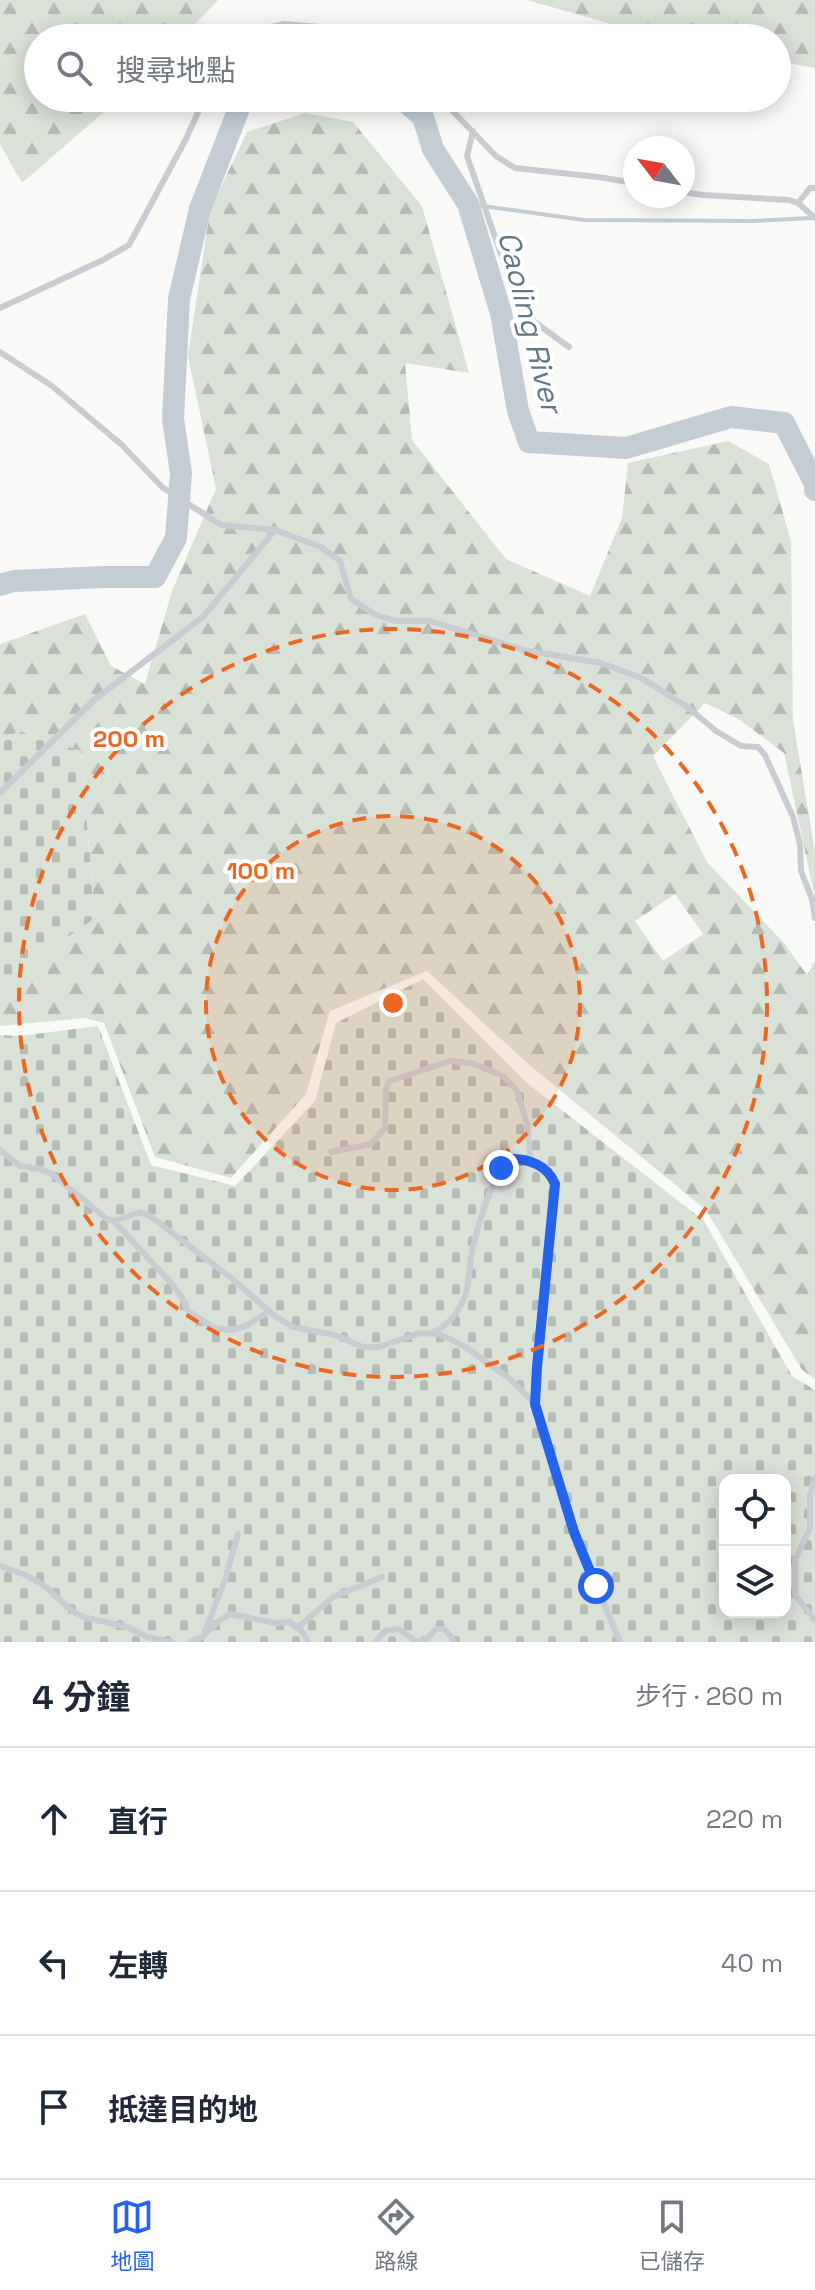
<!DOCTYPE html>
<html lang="zh-TW">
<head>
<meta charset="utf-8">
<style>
  :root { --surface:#fff; --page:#f6f6f7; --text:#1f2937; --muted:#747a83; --line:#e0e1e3; --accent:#2563eb }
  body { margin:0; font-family:"Space Grotesk","Noto Sans TC",sans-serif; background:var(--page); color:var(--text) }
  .controls { position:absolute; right:24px; bottom:24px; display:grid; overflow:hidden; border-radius:16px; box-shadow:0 4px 20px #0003 }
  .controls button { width:72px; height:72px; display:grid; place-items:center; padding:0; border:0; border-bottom:2px solid var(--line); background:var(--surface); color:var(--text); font:40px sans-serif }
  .compass { position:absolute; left:623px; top:136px; width:72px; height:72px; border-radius:50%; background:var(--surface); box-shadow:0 4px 20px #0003; rotate:301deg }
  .stop { position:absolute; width:24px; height:24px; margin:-18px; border:6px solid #2563eb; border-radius:50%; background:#fff }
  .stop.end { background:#2563eb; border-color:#fff; box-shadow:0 2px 8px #0008 }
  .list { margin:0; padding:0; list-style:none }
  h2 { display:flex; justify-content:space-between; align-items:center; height:104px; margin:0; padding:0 32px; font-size:34px }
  h2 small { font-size:26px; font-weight:400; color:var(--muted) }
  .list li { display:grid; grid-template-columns:52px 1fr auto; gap:24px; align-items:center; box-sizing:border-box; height:144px; padding:0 32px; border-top:2px solid var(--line) }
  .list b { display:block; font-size:30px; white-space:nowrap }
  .list em { font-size:26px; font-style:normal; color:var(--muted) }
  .icon { flex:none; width:44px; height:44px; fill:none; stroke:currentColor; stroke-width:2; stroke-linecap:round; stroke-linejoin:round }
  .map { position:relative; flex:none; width:815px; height:1642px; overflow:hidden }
  .search { position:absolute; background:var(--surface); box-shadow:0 4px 20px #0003; left:24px; right:24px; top:24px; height:88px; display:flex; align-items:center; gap:20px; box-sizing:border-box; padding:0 28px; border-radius:44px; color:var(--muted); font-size:30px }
  .sheet { height:536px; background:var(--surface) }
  nav { display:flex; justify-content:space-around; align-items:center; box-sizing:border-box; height:112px; border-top:2px solid var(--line); background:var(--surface); font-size:22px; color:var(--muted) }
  nav a { display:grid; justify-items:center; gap:4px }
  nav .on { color:var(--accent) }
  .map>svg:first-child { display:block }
  .forest { fill:url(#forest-firs); fill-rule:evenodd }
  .cemetery { fill:url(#cemetery-stones); fill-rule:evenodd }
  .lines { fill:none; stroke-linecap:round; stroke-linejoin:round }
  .stream { stroke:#c3cdd3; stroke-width:4 }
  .river { stroke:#c3cdd3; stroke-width:22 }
  .lane { stroke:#c9ccd1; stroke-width:6 }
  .route { stroke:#2563eb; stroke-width:10 }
  .ring { fill:none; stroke:#ec6722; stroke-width:4; stroke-dasharray:14 10 }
  .labels { text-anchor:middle; stroke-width:8; stroke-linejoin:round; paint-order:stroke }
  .water-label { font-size:30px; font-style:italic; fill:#627886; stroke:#fff }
  .centre { fill:#ec6722; stroke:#fff; stroke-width:4 }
  .ring-label { font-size:24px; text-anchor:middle; font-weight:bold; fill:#ec6722; stroke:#fff; stroke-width:8; stroke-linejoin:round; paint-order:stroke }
</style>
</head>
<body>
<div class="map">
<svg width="815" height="1642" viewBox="0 0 815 1642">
  <defs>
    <pattern id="forest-firs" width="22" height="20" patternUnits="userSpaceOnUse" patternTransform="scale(2)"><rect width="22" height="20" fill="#dae2d8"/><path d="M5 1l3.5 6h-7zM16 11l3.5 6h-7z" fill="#b5bcb5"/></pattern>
    <pattern id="cemetery-stones" width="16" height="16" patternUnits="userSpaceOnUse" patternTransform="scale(2)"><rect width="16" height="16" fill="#dae2d8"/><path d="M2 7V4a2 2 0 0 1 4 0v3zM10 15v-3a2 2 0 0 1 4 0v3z" fill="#b5bcb5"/></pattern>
  </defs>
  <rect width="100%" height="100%" fill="#f9faf7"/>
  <!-- forest -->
  <path class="forest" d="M0,0H218L182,38H38V98H120L22,183L0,144Z
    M527,0H815V68L777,61V38H660Z
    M305,113L353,122L422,206L469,373L405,363L412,440L506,559L590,596L622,518L628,463L728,441L769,464L791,541L793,720L815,852V908L814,893L784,753L740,720L705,703L653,756L707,862L784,943L807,975L815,960V1379L802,1370L706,1210L527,1063L427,971L330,1011L306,1094L231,1178L155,1157L104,1023L85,1018L0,1026V984L95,917L81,751L18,731L0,743V644L85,614L111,666L145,684L172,591L216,489L188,356L210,210L247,132ZM675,894L703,934L663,961L635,921Z"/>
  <!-- cemetery -->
  <path class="cemetery" d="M18,731L81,751L95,918L0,984V743Z
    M423,979L527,1083L704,1221L792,1376L815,1390V1642H0V1035L19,1036L98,1026L151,1165L235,1186L315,1101L336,1023ZM725,1480H785V1612H725Z"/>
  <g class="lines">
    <!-- stream -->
    <path class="stream" d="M468,204L584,220L753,221L813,218"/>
    <!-- river -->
    <path class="river" d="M401,98L423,117L433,149L468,204L501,313L518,411L529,442L626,448L731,417L784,423L815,484V490
      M0,585L14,581L105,577H155L176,538L181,473L173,419L179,299L200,209L241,103L247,98"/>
    <!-- lane -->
    <path class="lane" d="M249,38L270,27L284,24L368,31L381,38
      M440,98L496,156L515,168L598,177L635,183
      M473,131L467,156L521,312L569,347
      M683,192L703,195L789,200L798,203L815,218
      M798,203L810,188H815
      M0,308L103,260L129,245L186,139L199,110V98
      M0,352L52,386L122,445L162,487L221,525L275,530L321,547L340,561L351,599L376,615L396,621H430L523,650L601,663L641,678L686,706L716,731L741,746L758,747L765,755L793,817L800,844L801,871L812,899L815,918
      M0,793L94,700L203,617L275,530
      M0,1150L20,1166L40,1169L52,1174L107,1219L114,1221L140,1212L150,1216L230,1277L276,1317L293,1327L335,1335L363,1347H379L420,1333L439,1334L464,1346L509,1378L535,1404L574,1532L620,1642
      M331,1152L371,1144L385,1128L386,1088L390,1081L450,1061L471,1063L503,1076L517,1091L527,1124L531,1162
      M114,1221L170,1282L181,1296L188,1311L214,1328L230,1330L246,1326L269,1311
      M434,1332C447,1326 457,1313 463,1301C470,1286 469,1267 472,1251C478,1225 491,1178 510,1159C529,1158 548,1166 555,1184L537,1367L535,1404
      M815,1478L810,1494V1528L795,1560V1595L815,1620
      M0,1566L26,1575L46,1587L72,1611L83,1617L127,1627L147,1637L172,1642
      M297,1628L333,1597L382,1577
      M204,1634L225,1580L238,1534
      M190,1642L202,1637L219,1621L230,1614L276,1623L290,1622L302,1631L308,1642
      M375,1642L385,1631L399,1629L417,1642
      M420,1642L428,1638L436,1629H444L451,1636L453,1642"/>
  </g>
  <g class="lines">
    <!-- route -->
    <path class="route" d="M501,1168L510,1159C529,1158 548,1166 555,1184L537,1367L535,1404L574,1532L596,1586"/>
  </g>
  <!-- distance rings -->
  <circle cx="393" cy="1003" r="187" fill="#ec6722" fill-opacity=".12"/>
  <g class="ring">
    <circle cx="393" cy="1003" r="187"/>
    <circle cx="393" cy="1003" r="374"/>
  </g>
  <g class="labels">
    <!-- water labels -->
    <g class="water-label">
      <text transform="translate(530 322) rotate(76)" y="10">Caoling River</text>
    </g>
  </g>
  <circle cx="393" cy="1003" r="12" class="centre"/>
  <g class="ring-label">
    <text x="129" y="747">200 m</text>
    <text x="261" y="879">100 m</text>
  </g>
</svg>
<div class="controls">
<button><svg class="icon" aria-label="locate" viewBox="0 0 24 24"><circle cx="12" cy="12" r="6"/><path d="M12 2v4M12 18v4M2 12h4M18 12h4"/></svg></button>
<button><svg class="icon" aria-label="layers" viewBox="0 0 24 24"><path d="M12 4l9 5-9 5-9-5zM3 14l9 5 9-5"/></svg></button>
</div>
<svg class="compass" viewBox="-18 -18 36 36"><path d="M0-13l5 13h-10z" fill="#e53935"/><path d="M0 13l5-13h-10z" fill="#747a83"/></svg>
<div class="stop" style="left:596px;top:1586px"></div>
<div class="stop end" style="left:501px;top:1168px"></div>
<div class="search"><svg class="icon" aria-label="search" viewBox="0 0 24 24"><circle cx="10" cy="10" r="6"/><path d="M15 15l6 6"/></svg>搜尋地點</div>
</div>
<section class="sheet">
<h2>4 分鐘<small>步行 · 260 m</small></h2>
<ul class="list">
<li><svg class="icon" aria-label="ahead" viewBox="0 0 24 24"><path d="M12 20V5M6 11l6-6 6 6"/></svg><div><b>直行</b></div><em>220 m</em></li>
<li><svg class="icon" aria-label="left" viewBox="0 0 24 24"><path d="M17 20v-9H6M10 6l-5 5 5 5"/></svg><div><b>左轉</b></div><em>40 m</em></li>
<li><svg class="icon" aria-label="arrive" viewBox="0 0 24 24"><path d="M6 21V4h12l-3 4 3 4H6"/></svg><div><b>抵達目的地</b></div></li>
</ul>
</section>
<nav>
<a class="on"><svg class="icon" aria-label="map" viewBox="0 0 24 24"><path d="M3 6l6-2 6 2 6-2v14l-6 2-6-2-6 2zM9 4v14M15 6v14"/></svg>地圖</a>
<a><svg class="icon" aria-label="directions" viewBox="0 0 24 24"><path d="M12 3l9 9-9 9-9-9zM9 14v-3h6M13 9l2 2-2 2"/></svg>路線</a>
<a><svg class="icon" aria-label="saved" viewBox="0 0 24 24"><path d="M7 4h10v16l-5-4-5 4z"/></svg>已儲存</a>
</nav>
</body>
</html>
